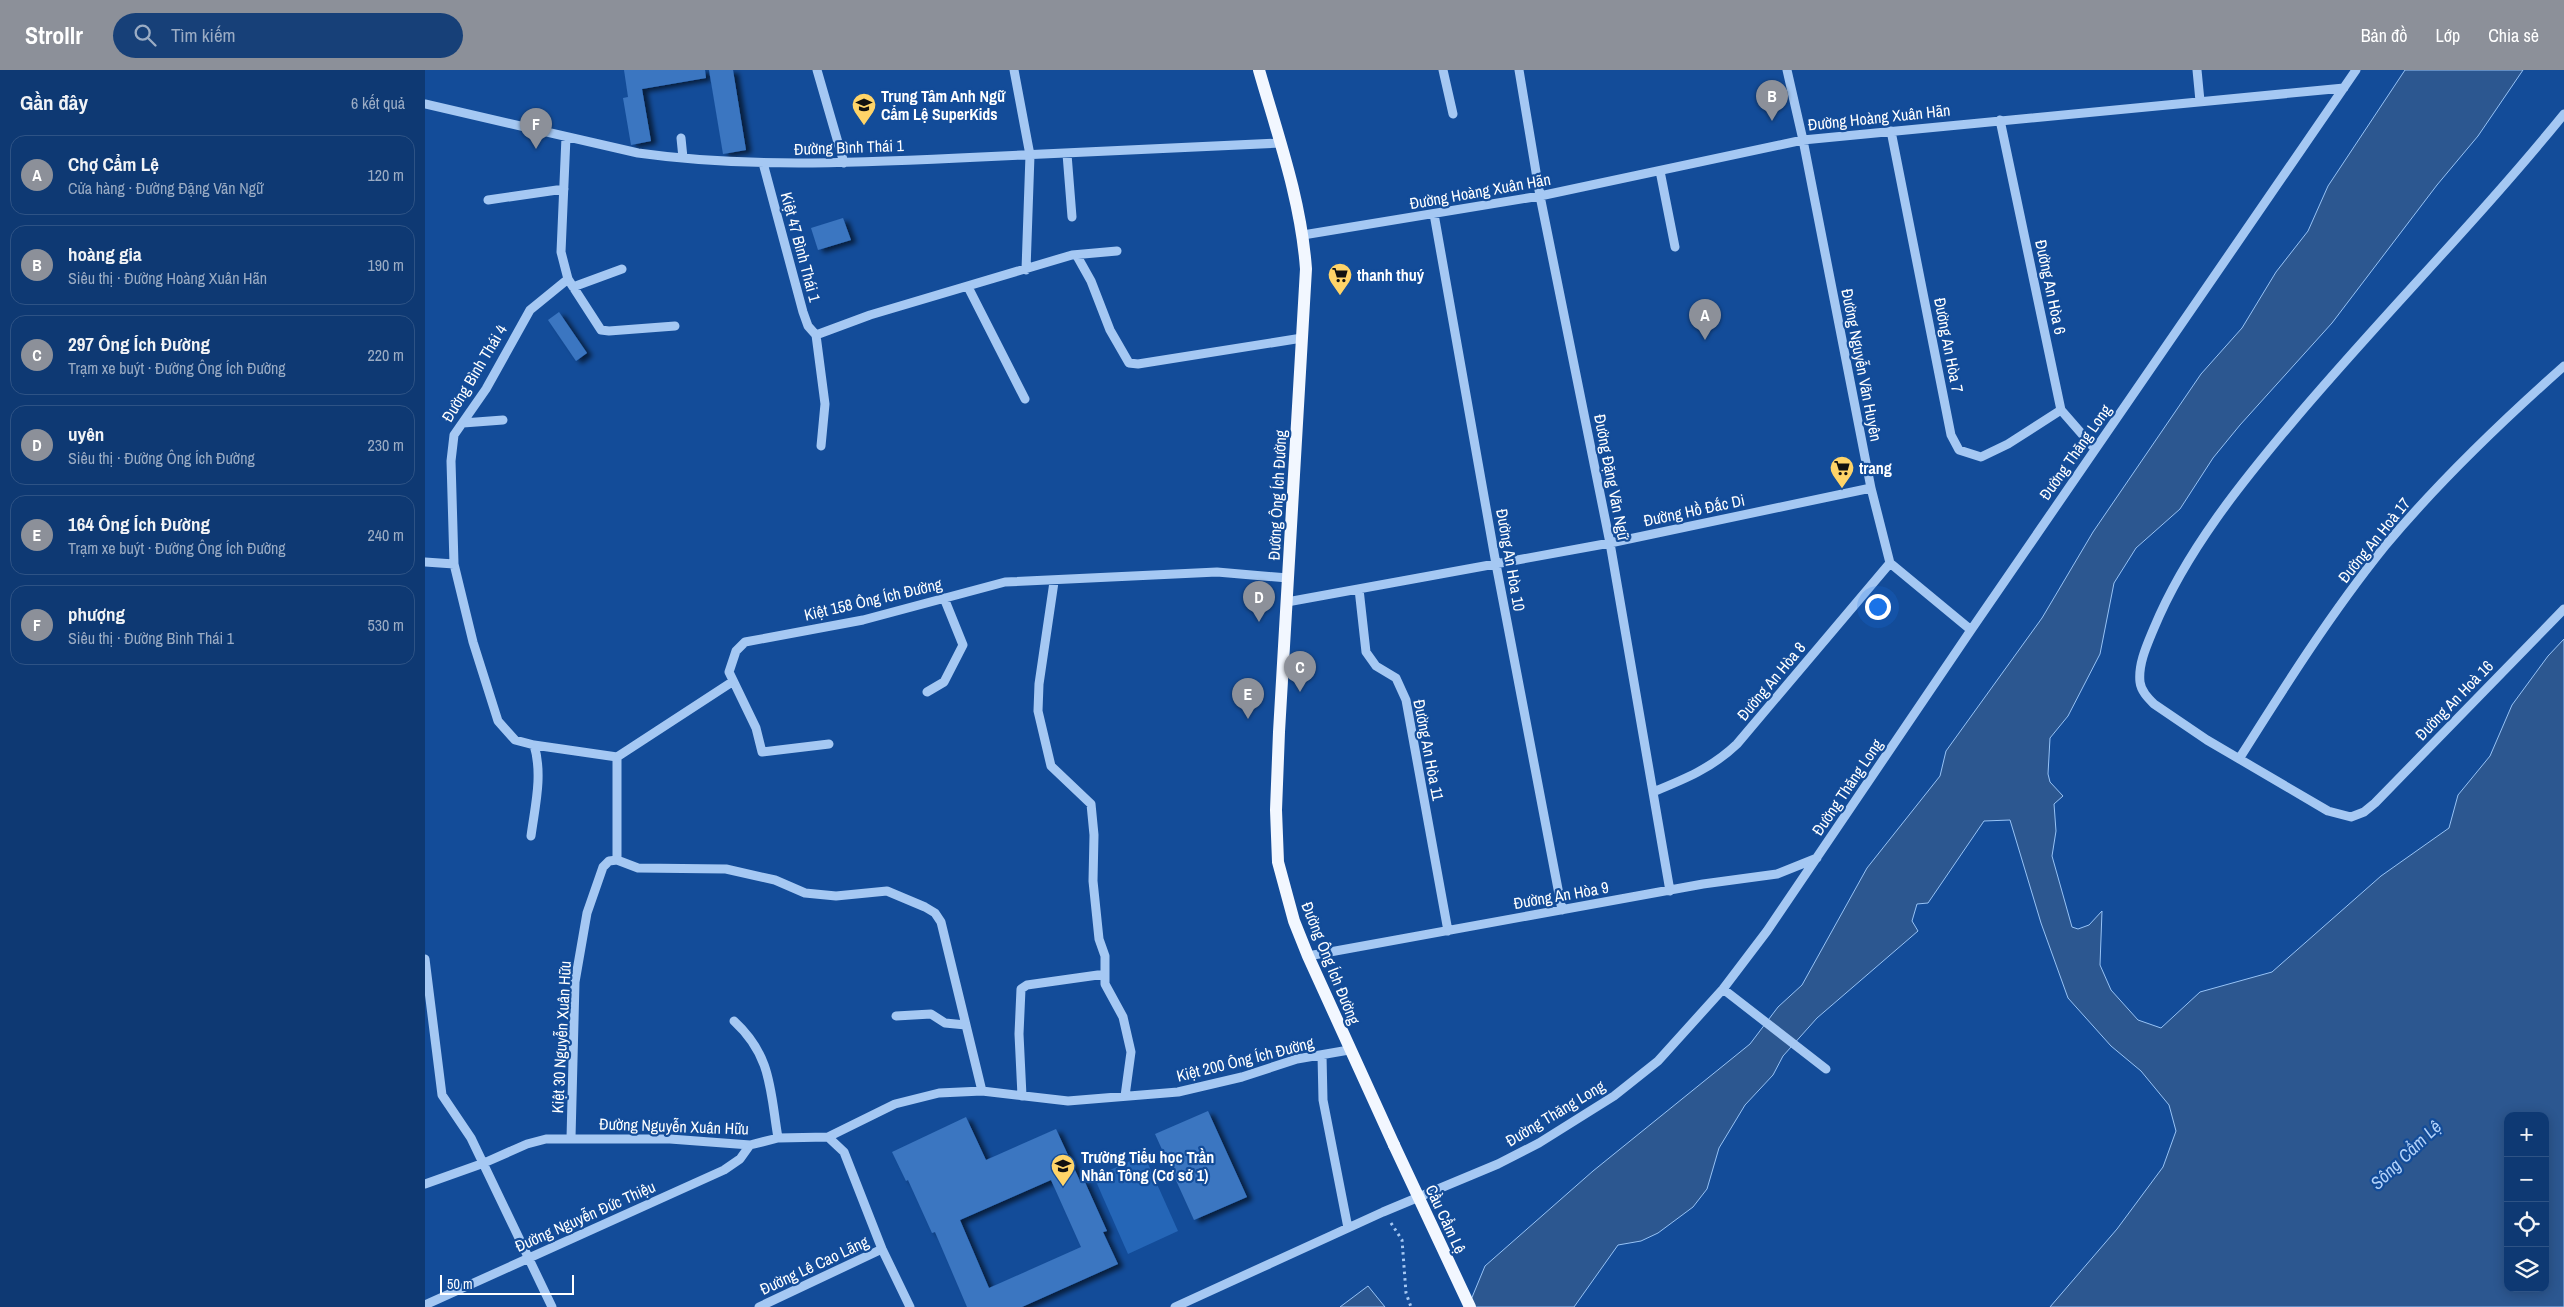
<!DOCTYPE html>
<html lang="vi">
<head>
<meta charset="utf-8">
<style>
  :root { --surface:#0e3973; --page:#174078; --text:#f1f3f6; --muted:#9bacc4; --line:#2e5385; --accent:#8c9099 }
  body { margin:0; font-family:"Archivo Narrow",sans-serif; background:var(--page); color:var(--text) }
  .controls { position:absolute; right:15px; bottom:15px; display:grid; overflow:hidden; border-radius:10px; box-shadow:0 2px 12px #0003 }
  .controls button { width:45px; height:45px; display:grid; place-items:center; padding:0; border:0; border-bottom:1px solid var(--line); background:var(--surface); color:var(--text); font:25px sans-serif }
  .scale { position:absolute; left:15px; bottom:12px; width:134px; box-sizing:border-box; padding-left:5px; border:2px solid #fff; border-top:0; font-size:14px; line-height:18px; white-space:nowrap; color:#fff; -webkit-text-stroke:4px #134c99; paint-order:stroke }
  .you { position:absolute; left:1452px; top:536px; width:18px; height:18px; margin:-12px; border:4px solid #fff; border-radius:50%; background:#1a73e8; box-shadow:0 0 0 8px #1a73e833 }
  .badge { display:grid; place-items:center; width:32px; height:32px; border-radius:50%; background:var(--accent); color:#fff; font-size:16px; font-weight:700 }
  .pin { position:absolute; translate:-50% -41px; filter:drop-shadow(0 1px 2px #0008) }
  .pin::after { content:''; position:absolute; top:26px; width:18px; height:15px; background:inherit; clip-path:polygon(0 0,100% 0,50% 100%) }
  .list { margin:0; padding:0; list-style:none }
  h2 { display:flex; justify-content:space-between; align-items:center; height:65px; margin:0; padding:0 20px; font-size:21px }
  h2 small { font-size:16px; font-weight:400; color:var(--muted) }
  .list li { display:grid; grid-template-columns:32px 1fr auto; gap:15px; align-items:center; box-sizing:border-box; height:80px; margin:0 10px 10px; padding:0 10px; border:1px solid var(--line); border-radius:15px }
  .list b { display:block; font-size:19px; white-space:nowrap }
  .list p { margin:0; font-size:16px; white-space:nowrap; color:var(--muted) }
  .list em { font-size:16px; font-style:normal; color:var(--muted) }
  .icon { flex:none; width:28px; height:28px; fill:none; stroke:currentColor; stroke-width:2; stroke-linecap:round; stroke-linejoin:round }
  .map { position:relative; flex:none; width:2139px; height:1237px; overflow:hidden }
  header { display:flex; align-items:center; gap:30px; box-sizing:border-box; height:70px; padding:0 25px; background:var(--accent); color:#fff }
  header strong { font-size:24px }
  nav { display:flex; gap:28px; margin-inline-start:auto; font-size:18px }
  .search { width:350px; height:45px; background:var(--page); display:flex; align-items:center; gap:12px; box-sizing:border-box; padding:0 18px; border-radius:28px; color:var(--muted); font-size:19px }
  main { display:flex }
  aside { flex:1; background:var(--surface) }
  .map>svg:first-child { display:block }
  .green { fill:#2566b7 }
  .water { fill:#2c5790; stroke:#97c3f6; fill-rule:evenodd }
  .building { fill:#3b76c1; fill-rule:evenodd; filter:url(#shadow) }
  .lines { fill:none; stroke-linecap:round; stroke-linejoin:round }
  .path { stroke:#a5c8f3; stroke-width:3; stroke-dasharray:2.5 4; stroke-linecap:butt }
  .minor { stroke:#a5c8f3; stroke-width:9 }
  .major { stroke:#f2f7ff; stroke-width:12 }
  .major-bridge { stroke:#f2f7ff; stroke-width:12 }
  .labels { text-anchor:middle; stroke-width:4.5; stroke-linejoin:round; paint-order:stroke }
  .poi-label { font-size:16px; font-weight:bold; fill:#fff; stroke:#134c99; text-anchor:start }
  .street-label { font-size:16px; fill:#fff; stroke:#134c99 }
  .water-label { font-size:18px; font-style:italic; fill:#b2d2fa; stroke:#134c99 }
</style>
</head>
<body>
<header>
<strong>Strollr</strong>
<div class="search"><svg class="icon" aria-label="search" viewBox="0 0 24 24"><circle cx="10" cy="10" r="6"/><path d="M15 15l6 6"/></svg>Tìm kiếm</div>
<nav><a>Bản đồ</a><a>Lớp</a><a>Chia sẻ</a></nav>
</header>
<main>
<aside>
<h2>Gần đây<small>6 kết quả</small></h2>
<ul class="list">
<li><span class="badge">A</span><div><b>Chợ Cẩm Lệ</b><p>Cửa hàng · Đường Đặng Văn Ngữ</p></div><em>120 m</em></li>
<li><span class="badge">B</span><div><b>hoàng gia</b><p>Siêu thị · Đường Hoàng Xuân Hãn</p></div><em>190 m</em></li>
<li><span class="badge">C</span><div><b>297 Ông Ích Đường</b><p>Trạm xe buýt · Đường Ông Ích Đường</p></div><em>220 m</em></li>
<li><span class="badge">D</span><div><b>uyên</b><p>Siêu thị · Đường Ông Ích Đường</p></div><em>230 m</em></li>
<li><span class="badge">E</span><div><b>164 Ông Ích Đường</b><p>Trạm xe buýt · Đường Ông Ích Đường</p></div><em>240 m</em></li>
<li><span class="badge">F</span><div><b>phượng</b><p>Siêu thị · Đường Bình Thái 1</p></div><em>530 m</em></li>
</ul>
</aside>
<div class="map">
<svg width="2139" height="1237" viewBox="0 0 2139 1237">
  <defs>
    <filter id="shadow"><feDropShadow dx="5.5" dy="3" stdDeviation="2.5" flood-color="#0009"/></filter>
  </defs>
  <rect width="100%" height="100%" fill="#134c99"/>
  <!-- green -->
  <path class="green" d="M719,1085L753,1161L703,1184L669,1107Z"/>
  <!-- water -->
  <path class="water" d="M1980,0H2098L2053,66L2012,115L1907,253L1815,355L1788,388L1755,439L1711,478L1689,513L1675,584L1643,646L1625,668L1623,704L1625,712L1638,726L1629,734L1631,761L1627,786L1647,857L1653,859L1664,855L1677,841L1675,895L1686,920L1713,950L1736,958L1775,922L1847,902L1956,806L2024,758L2033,725L2065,686L2087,635L2123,586L2139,569V1237H1625L1692,1159L1738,1097L1751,1061L1744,1035L1716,1001L1686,976L1643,928L1616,853L1585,750L1559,751L1503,833L1492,834L1487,851L1493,861L1392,948L1358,986L1348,1005L1320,1035L1294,1078L1282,1119L1268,1137L1233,1163L1216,1171L1193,1175L1149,1237H1043L1060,1196L1168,1101L1325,974L1353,937L1377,915L1442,798L1515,706L1521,681L1617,548L1668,462L1776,304L1817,258L1851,202L1883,161L1903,116ZM2083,1046H2120V1218H2083Z
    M943,1216L960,1237H915Z"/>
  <!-- building -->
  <path class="building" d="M199,0H280L281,8L217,19L226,71L206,75L198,28L203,27Z
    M284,0H308L321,80L298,84Z
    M418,148L426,170L393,180L386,158Z
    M134,242L162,283L151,291L123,250Z
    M783,1041L822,1127L769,1150L730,1064Z
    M541,1047L561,1090L631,1059L655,1111L659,1110L682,1161L678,1162L693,1194L597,1237H542L510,1162L507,1163L483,1110L481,1111L467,1082ZM626,1110L656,1177L564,1218L535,1150Z"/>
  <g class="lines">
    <!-- path -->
    <path class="path" d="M966,1153L977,1170L981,1223L986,1237"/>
    <!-- minor -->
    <path class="minor" d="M392,0L419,93
      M589,0L605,85L601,200
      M1018,0L1028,44
      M1094,0L1115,126L1185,473L1245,821
      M1362,0L1378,70L1446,418L1465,493L1546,560
      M1772,0L1775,31
      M0,34L213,83C320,98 427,93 534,88C641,83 748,78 855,73
      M2139,44C2053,150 1957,246 1870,349C1816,413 1761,481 1729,558C1722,575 1713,594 1715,612C1716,621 1723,628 1729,634L1782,670L1903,741L1926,747L1939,742L1950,733L2139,539
      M1575,50L1636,340L1670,379
      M1466,61L1526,365L1534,380L1556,387L1583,374L1636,340
      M141,67L136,182L143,209L105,240L61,319L29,365L26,391L29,494L48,572L73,651L90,670L109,675L192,687
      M256,68L258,88
      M642,84L647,147
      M338,93L378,242L383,256L391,265
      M1235,101L1250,177
      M63,130L139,119
      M1009,144L1071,494L1137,840
      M878,165L1115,126L1378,70L1919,18
      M652,186L666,211L685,260L704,293L713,294L877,268
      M143,209L176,260L184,261L250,256
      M148,217L197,199
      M543,217L600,329
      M391,265L445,245L647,185L692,181
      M391,265L400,334L396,376
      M38,353L78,350
      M0,492L29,494
      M629,512L614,614L613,641L626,696L666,734L669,765L668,811L674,869L680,886V914L698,947L706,982L700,1026
      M934,519L941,582L951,596L971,608L981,630L1023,861
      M862,532L1185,473L1446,418
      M502,622L519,612L538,575L519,528
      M404,674L337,682L331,658L304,602L311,581L320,572L438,550L580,512L792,502L863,508
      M192,687L307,612
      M192,687V790
      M1814,689C1860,616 1906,543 1960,476C2014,411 2076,352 2139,296
      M1228,722C1260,709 1287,698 1312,674L1465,493
      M106,766C110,736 118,705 109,675
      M192,790L213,798L301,799L350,810L380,823L411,826L462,821L500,837L510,843L516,852L557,1021
      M883,886L1278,814L1352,804L1392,788
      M0,889L17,1025L46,1068L127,1237
      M1298,919L1401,999
      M471,946L506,944L520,953L541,955
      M309,951C347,986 345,1020 353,1068
      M897,985L898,1030L923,1158
      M597,1026L594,964L596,919L602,915L680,904
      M403,1067L419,1082L457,1179L485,1237
      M146,1068L150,912L162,843L178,797L184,791L192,790
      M0,1114L59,1093L102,1074L121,1069H245L325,1075L353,1068L403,1067L470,1034L514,1023L557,1021L643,1031L753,1022L817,1007L872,989L924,980
      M0,1235L299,1100L315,1089L325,1075
      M334,1237L457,1179
      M750,1237L958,1142L1073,1094L1114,1073L1189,1026L1233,991L1298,919L1342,861L1546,560L1931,0"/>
    <!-- major -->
    <path class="major" d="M834,0C853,66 876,130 881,199L854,662L851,740L853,792L869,851L883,886L969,1075"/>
    <!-- major-bridge -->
    <path class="major-bridge" d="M969,1075L1045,1237"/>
  </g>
  <!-- icons -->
  <defs>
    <symbol id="school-pin" viewBox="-11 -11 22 30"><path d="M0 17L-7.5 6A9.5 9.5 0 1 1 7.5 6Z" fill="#ffd468" stroke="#134c99"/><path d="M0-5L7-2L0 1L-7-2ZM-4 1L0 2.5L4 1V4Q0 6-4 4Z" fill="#111"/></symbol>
    <symbol id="supermarket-pin" viewBox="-11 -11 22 30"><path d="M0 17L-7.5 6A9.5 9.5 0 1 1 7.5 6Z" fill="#ffd468" stroke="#134c99"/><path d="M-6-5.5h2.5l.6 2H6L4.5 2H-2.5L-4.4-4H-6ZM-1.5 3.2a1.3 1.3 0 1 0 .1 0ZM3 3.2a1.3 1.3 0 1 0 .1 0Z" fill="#111"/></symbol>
  </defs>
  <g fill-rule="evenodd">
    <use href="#school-pin" x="425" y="21" width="28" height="38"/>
    <use href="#supermarket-pin" x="901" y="191" width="28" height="38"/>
    <use href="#supermarket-pin" x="1403" y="384" width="28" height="38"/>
    <use href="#school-pin" x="624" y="1082" width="28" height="38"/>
  </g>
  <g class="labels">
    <!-- poi labels -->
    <g class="poi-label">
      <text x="456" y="32">Trung Tâm Anh Ngữ<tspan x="456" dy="18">Cẩm Lệ SuperKids</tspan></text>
      <text x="932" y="211">thanh thuý</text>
      <text x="1434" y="404">trang</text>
      <text x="656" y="1093">Trường Tiểu học Trần<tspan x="656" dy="18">Nhân Tông (Cơ sở 1)</tspan></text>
    </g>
    <!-- street labels -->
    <g class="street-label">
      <text transform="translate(1454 47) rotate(-6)" y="6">Đường Hoàng Xuân Hãn</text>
      <text transform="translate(424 77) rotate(-2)" y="6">Đường Bình Thái 1</text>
      <text transform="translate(1055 121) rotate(-10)" y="6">Đường Hoàng Xuân Hãn</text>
      <text transform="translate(376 177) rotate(75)" y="6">Kiệt 47 Bình Thái 1</text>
      <text transform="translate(1626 217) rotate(78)" y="6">Đường An Hòa 6</text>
      <text transform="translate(1524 275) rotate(79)" y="6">Đường An Hòa 7</text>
      <text transform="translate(1437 295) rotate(79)" y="6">Đường Nguyễn Văn Huyên</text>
      <text transform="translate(49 303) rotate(-59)" y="6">Đường Bình Thái 4</text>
      <text transform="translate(1650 382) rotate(-55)" y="6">Đường Thăng Long</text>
      <text transform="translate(1187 407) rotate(79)" y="6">Đường Đặng Văn Ngữ</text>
      <text transform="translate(852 425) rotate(-87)" y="6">Đường Ông Ích Đường</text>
      <text transform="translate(1269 440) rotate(-12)" y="6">Đường Hồ Đắc Di</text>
      <text transform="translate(1949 470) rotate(-51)" y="6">Đường An Hoà 17</text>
      <text transform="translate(1086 490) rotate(80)" y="6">Đường An Hòa 10</text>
      <text transform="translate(448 529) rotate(-13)" y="6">Kiệt 158 Ông Ích Đường</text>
      <text transform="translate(1346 611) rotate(-50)" y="6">Đường An Hòa 8</text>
      <text transform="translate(2029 630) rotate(-46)" y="6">Đường An Hoà 16</text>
      <text transform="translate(1004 680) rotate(79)" y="6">Đường An Hòa 11</text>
      <text transform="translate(1422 717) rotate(-56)" y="6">Đường Thăng Long</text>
      <text transform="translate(1136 825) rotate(-10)" y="6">Đường An Hòa 9</text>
      <text transform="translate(906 893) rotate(68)" y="6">Đường Ông Ích Đường</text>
      <text transform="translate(136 967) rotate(-87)" y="6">Kiệt 30 Nguyễn Xuân Hữu</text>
      <text transform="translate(820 989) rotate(-14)" y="6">Kiệt 200 Ông Ích Đường</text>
      <text transform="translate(1130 1043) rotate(-31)" y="6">Đường Thăng Long</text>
      <text transform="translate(249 1056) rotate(2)" y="6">Đường Nguyễn Xuân Hữu</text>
      <text transform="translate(160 1146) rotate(-24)" y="6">Đường Nguyễn Đức Thiệu</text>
      <text transform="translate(1021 1149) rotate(65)" y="6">Cầu Cẩm Lệ</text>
      <text transform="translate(389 1195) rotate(-25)" y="6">Đường Lê Cao Lãng</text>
    </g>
    <!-- water labels -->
    <g class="water-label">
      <text transform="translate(1981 1085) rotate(-44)" y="6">Sông Cẩm Lệ</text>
    </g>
  </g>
</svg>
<div class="controls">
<button>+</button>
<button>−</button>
<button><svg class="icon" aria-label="locate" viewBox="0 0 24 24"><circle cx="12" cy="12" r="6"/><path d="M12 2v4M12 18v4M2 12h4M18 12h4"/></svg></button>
<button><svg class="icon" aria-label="layers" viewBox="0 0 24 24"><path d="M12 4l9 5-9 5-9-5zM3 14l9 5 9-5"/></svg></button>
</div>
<div class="scale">50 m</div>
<div class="you"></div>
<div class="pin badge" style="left:1280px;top:270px">A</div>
<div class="pin badge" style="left:1347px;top:51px">B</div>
<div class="pin badge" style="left:875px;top:622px">C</div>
<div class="pin badge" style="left:834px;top:552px">D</div>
<div class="pin badge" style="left:823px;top:649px">E</div>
<div class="pin badge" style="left:111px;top:79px">F</div>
</div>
</main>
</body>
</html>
